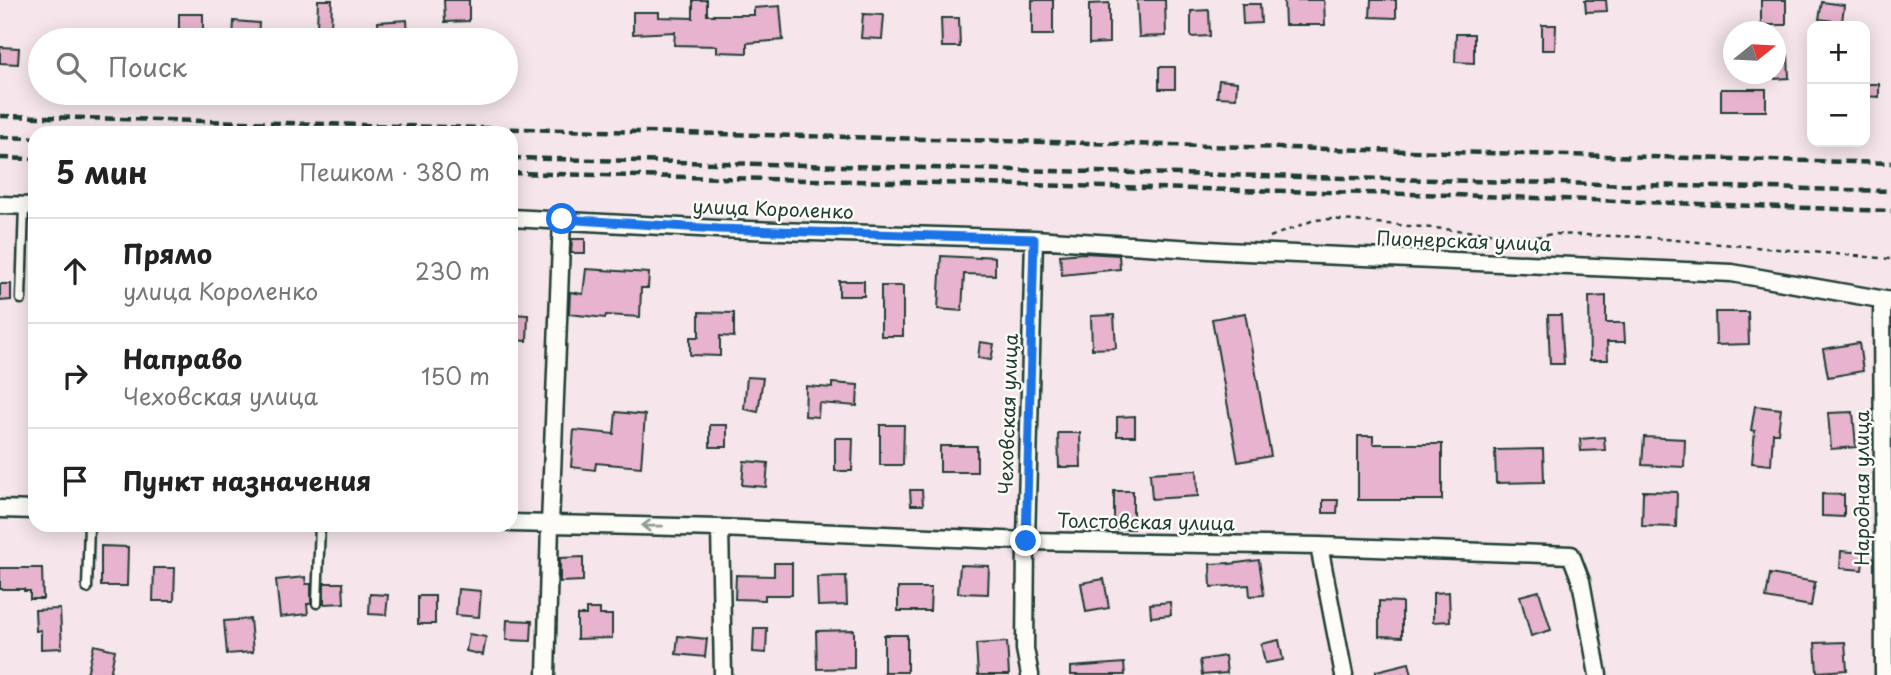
<!DOCTYPE html>
<html lang="ru">
<head>
<meta charset="utf-8">
<style>
  :root { --surface:#fff; --page:#f2f2f2; --text:#222; --muted:#767676; --line:#e0e0e0 }
  body { margin:0; font-family:"Playpen Sans",sans-serif; background:var(--page); color:var(--text) }
  .controls { position:absolute; right:21px; top:21px; display:grid; overflow:hidden; border-radius:14px; box-shadow:0 4px 18px #0003 }
  .controls button { width:63px; height:63px; display:grid; place-items:center; padding:0; border:0; border-bottom:2px solid var(--line); background:var(--surface); color:var(--text); font:35px sans-serif }
  .compass { position:absolute; left:1723px; top:21px; width:63px; height:63px; border-radius:50%; background:var(--surface); box-shadow:0 4px 18px #0003; rotate:72deg }
  .stop { position:absolute; width:21px; height:21px; margin:-16px; border:5px solid #1a73e8; border-radius:50%; background:#fff }
  .stop.end { background:#1a73e8; border-color:#fff; box-shadow:0 2px 7px #0008 }
  .list { margin:0; padding:0; list-style:none }
  h2 { display:flex; justify-content:space-between; align-items:center; height:91px; margin:0; padding:0 28px; font-size:30px }
  h2 small { font-size:23px; font-weight:400; color:var(--muted) }
  .list li { display:grid; grid-template-columns:46px 1fr auto; gap:21px; align-items:center; box-sizing:border-box; height:105px; padding:0 28px; border-top:2px solid var(--line) }
  .list b { display:block; font-size:26px; white-space:nowrap }
  .list p { margin:0; font-size:23px; white-space:nowrap; color:var(--muted) }
  .list em { font-size:23px; font-style:normal; color:var(--muted) }
  .icon { flex:none; width:38px; height:38px; fill:none; stroke:currentColor; stroke-width:2; stroke-linecap:round; stroke-linejoin:round }
  .map { position:relative; flex:none; width:1891px; height:675px; overflow:hidden }
  .search { position:absolute; background:var(--surface); box-shadow:0 4px 18px #0003; left:28px; top:28px; width:490px; height:77px; display:flex; align-items:center; gap:18px; box-sizing:border-box; padding:0 24px; border-radius:38px; color:var(--muted); font-size:26px }
  .panel { position:absolute; background:var(--surface); box-shadow:0 4px 18px #0003; left:28px; top:126px; width:490px; height:406px; border-radius:21px }
  .map>svg:first-child { display:block }
  .building { fill:#e7b3ce; stroke:#1f3d34; stroke-width:2 }
  .lines { fill:none; stroke-linecap:round; stroke-linejoin:round }
  .lane-casing { stroke:#1f3d34; stroke-width:13 }
  .street-casing { stroke:#1f3d34; stroke-width:21 }
  .path { stroke:#1f3d34; stroke-width:2.5; stroke-dasharray:5 5; stroke-linecap:butt }
  .lane { stroke:#fdfcf7; stroke-width:8 }
  .street { stroke:#fdfcf7; stroke-width:16 }
  .rail { stroke:#1f3d34; stroke-width:4.5; stroke-dasharray:10 5; stroke-linecap:butt }
  .oneway { stroke:#8e9c96 }
  .route { stroke:#1a73e8; stroke-width:9 }
  .labels { text-anchor:middle; stroke-width:5; stroke-linejoin:round; paint-order:stroke }
  .street-label { font-size:19px; fill:#1f3d34; stroke:#fdfcf7 }
</style>
</head>
<body>
<div class="map">
<svg width="1891" height="675" viewBox="0 0 1891 675">
  <rect width="100%" height="100%" fill="#f6e6eb"/>
  <filter id="ink" filterUnits="userSpaceOnUse"><feTurbulence type="fractalNoise" baseFrequency=".0143" numOctaves="2"/><feDisplacementMap in="SourceGraphic" scale="14" xChannelSelector="R" yChannelSelector="G"/><feConvolveMatrix kernelMatrix="1 2 1 2 8 2 1 2 1" color-interpolation-filters="sRGB"/></filter>
  <g filter="url(#ink)">
    <!-- building -->
    <path class="building" d="M318,0H332L331,29H317Z
      M444,0H469V21L445,22Z
      M693,0H707V15H754V8L780,6L783,40L747,43V53L717,52V46L674,45L675,32L633,34V12H659V17L693,18Z
      M1032,0H1053V35H1032Z
      M1137,0H1165L1166,36L1139,37Z
      M1284,0H1324L1325,25H1285Z
      M1371,0H1396V18L1370,17Z
      M1585,0H1606L1607,11L1586,12Z
      M1761,0H1786V25H1761Z
      M1822,2L1844,5L1842,22L1819,19Z
      M1109,3V43L1089,44V4Z
      M1242,4H1260L1261,23L1243,24Z
      M1209,10L1210,36L1191,37V11Z
      M179,14H203V40H179Z
      M863,14L884,15L882,39L861,38Z
      M941,18H959L960,47H942Z
      M407,20L408,36L379,39L378,22Z
      M234,21L259,23L258,40H233Z
      M1542,25H1556L1555,50H1542Z
      M1456,34H1474V63L1455,62Z
      M0,47L19,48L18,64L0,63Z
      M1775,55H1788L1789,78L1775,79Z
      M1159,67H1175V89H1159Z
      M1219,80L1237,82L1236,98L1217,97Z
      M1866,84H1879V97L1865,96Z
      M1721,89H1766V111H1721Z
      M572,239H585V253H571Z
      M1084,253L1119,255L1120,269L1062,275L1060,255Z
      M941,256L980,258V256L995,257V275L964,274L962,311L938,309Z
      M586,269L649,273L648,288H641L640,317L606,315L605,318L569,314L570,292L583,294Z
      M839,281H864V296H839Z
      M0,284H11V300L0,301Z
      M881,286H903V336H881Z
      M1606,296V323H1624L1625,342H1607L1608,360H1590L1589,297Z
      M699,312L734,313V337L720,336V356L690,355V337H699Z
      M1715,312H1748L1749,344L1716,345Z
      M1245,313L1271,456L1238,462L1212,319Z
      M511,314L528,315L527,341L511,340Z
      M1114,315L1116,348L1092,349L1091,316Z
      M1548,315H1561L1564,364H1550Z
      M980,342L994,344L991,360L978,358Z
      M1859,343L1863,371L1828,377L1823,349Z
      M747,377L763,378L758,412L744,409Z
      M832,383L858,385L857,406L819,403L818,417L805,416L806,386L832,388Z
      M1755,406L1781,409L1778,433H1773L1771,465L1752,463L1755,431L1751,430Z
      M616,412L645,415L641,467L596,463L595,470L571,467L574,430L614,434Z
      M1853,412L1856,447L1831,449L1828,413Z
      M1135,416V436H1117V417Z
      M710,425H727V447H710Z
      M880,425H904L903,465H880Z
      M1058,433H1080L1081,467H1059Z
      M1358,436H1373V444H1442V500H1358Z
      M1604,437L1605,450L1581,451L1580,439Z
      M1644,437L1685,439L1684,467L1642,465Z
      M835,438H853L852,471H835Z
      M940,446H977V472H940Z
      M1543,449L1544,482L1496,483L1495,450Z
      M744,461L768,463L766,487L742,485Z
      M1197,470L1198,496L1152,499L1150,473Z
      M910,490H922L923,505H911Z
      M1114,491H1133V529H1114Z
      M1643,491L1677,492L1676,527L1642,526Z
      M1822,494L1844,495V517L1822,516Z
      M1323,500H1338L1337,513H1323Z
      M101,546L128,547L127,586H101Z
      M1841,551L1864,553L1862,570L1840,568Z
      M583,557V581L560,582V558Z
      M1259,560L1264,595L1250,596L1249,585L1211,587L1210,564L1229,563V564Z
      M774,563H792V595H765V600L735,599L736,575L774,576Z
      M960,565L989,566L988,594L958,593Z
      M0,568H42L43,599H30V591H24V589H0Z
      M154,568H175L174,601H153Z
      M1770,574L1815,582L1811,606L1766,598Z
      M846,576L847,605L818,606L817,577Z
      M305,577L306,584H311V604H307L308,614L280,617L276,580Z
      M1104,579L1109,608L1086,612L1081,583Z
      M324,583H343L344,603L324,604Z
      M898,588H931L930,611H898Z
      M458,589L481,591L479,617L456,615Z
      M1539,591L1551,630L1531,636L1520,596Z
      M1449,592L1450,621L1433,622V593Z
      M370,594L388,595L386,615L369,614Z
      M418,596H435V624H418Z
      M1379,601L1402,602V637L1379,636Z
      M1170,602L1171,615L1151,617L1150,604Z
      M60,609L62,648L41,649V630L36,631L35,610Z
      M586,609H600V615H612V638L577,639V615H586Z
      M250,619L253,652L227,654L224,621Z
      M507,620L532,621L531,641L506,640Z
      M754,628H767L766,653L753,652Z
      M854,630V668L817,669L816,631Z
      M469,634L486,637L483,655L466,651Z
      M884,635H907V672H884Z
      M678,636L707,639L705,657L676,654Z
      M1279,640L1283,660L1265,663L1261,644Z
      M1007,642L1009,675H978L976,644Z
      M1845,642L1847,670L1817,672L1815,643Z
      M94,645L115,650L110,675L87,674Z
      M1225,656L1227,673L1202,675L1200,660Z
      M1124,663L1125,675H1071V667Z
      M1409,663L1412,675H1376V671Z"/>
    <g class="lines">
      <defs>
        <path id="lane" d="M21,299L24,205
          M87,588L89,525
          M317,603L320,525"/>
        <path id="street" d="M0,205L35,206
          M511,218L718,229L1034,239L1225,251L1732,273L1891,301
          M1882,300L1884,675
          M0,509L35,510
          M511,523L720,528L1026,541L1319,546L1571,555L1581,581L1598,675
          M720,528L723,675
          M1319,546L1344,675
          M546,675L550,524L562,219
          M1030,675L1025,649L1026,541L1034,239"/>
      </defs>
      <!-- lane casing -->
      <use href="#lane" class="lane-casing"/>
      <!-- street casing -->
      <use href="#street" class="street-casing"/>
      <!-- path -->
      <path class="path" d="M1270,237L1314,220L1331,219L1534,237L1553,234L1642,237L1891,259"/>
      <!-- lane -->
      <use href="#lane" class="lane"/>
      <!-- street -->
      <use href="#street" class="street"/>
      <!-- rail -->
      <path class="rail" d="M0,116L1891,163
        M0,137L35,138
        M0,158L35,159
        M511,158L1891,191
        M511,173L1454,195L1891,211"/>
    </g>
    <!-- one-way arrows -->
    <defs><path id="oneway-shaft" d="M-6 0H5M1.5-3L5.5 0L1.5 3" fill="none" stroke-width="1.6" stroke-linecap="round" stroke-linejoin="round" transform="scale(1.75)"/></defs>
    <use class="oneway" href="#oneway-shaft" transform="translate(652 526) rotate(-179)"/>
  </g>
  <g class="lines" filter="url(#ink)">
    <!-- route -->
    <path class="route" d="M562,219L718,229L1034,239L1026,541"/>
  </g>
  <g class="labels">
    <!-- street labels -->
    <g class="street-label">
      <text transform="translate(773 209) rotate(2)" y="7">улица Короленко</text>
      <text transform="translate(1464 241) rotate(2)" y="7">Пионерская улица</text>
      <text transform="translate(1008 414) rotate(-88)" y="7">Чеховская улица</text>
      <text transform="translate(1862 488) rotate(-90)" y="7">Народная улица</text>
      <text transform="translate(1146 522) rotate(1)" y="7">Толстовская улица</text>
    </g>
  </g>
</svg>
<div class="controls">
<button>+</button>
<button>−</button>
</div>
<svg class="compass" viewBox="-18 -18 36 36"><path d="M0-13l5 13h-10z" fill="#e53935"/><path d="M0 13l5-13h-10z" fill="#767676"/></svg>
<div class="stop" style="left:562px;top:219px"></div>
<div class="stop end" style="left:1026px;top:541px"></div>
<div class="search"><svg class="icon" aria-label="search" viewBox="0 0 24 24"><circle cx="10" cy="10" r="6"/><path d="M15 15l6 6"/></svg>Поиск</div>
<section class="panel">
<h2>5 мин<small>Пешком · 380 m</small></h2>
<ul class="list">
<li><svg class="icon" aria-label="ahead" viewBox="0 0 24 24"><path d="M12 20V5M6 11l6-6 6 6"/></svg><div><b>Прямо</b><p>улица Короленко</p></div><em>230 m</em></li>
<li><svg class="icon" aria-label="right" viewBox="0 0 24 24"><path d="M7 20v-9h11M14 6l5 5-5 5"/></svg><div><b>Направо</b><p>Чеховская улица</p></div><em>150 m</em></li>
<li><svg class="icon" aria-label="arrive" viewBox="0 0 24 24"><path d="M6 21V4h12l-3 4 3 4H6"/></svg><div><b>Пункт назначения</b></div></li>
</ul>
</section>
</div>
</body>
</html>
